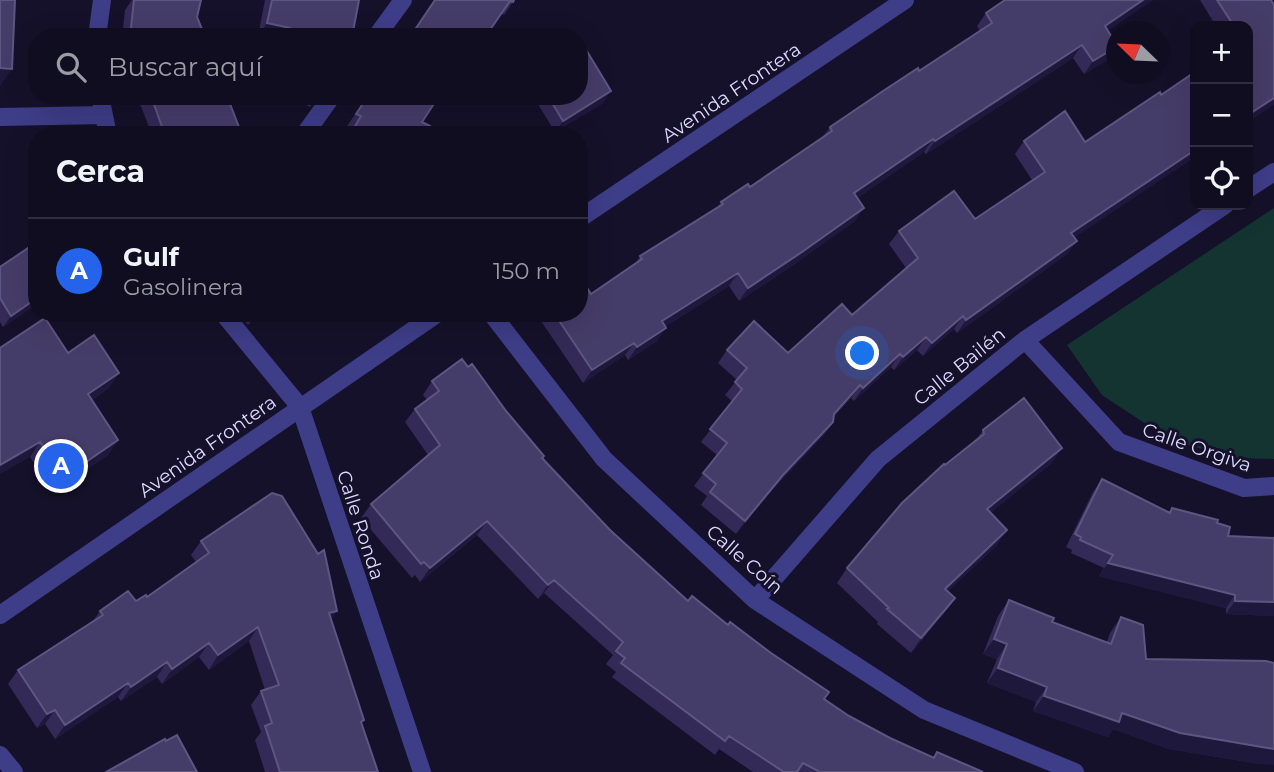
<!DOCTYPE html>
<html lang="es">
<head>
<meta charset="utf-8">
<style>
  :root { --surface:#100d20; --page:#1e1b2d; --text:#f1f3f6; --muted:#9c9ca5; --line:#302d3e; --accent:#2563eb }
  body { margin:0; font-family:Montserrat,sans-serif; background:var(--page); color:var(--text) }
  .controls { position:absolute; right:21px; top:21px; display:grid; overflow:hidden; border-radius:14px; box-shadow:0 7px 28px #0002 }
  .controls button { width:63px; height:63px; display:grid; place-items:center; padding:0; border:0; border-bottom:2px solid var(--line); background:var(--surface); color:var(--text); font:35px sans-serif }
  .compass { position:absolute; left:1106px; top:21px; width:63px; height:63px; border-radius:50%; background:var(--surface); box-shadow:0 7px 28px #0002; rotate:293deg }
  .you { position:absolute; left:863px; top:354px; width:24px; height:24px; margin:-18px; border:5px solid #fff; border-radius:50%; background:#1a73e8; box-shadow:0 0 0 10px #1a73e833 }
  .badge { display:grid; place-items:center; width:46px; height:46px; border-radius:50%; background:var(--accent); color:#fff; font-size:23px; font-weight:700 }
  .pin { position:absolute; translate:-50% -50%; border:4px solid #fff; box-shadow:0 2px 7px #0006 }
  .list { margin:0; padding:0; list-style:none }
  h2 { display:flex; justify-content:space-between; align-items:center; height:91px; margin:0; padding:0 28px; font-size:30px }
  h2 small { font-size:23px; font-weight:400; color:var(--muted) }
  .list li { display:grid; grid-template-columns:46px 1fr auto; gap:21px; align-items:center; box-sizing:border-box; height:105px; padding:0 28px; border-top:2px solid var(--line) }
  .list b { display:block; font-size:26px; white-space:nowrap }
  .list p { margin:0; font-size:23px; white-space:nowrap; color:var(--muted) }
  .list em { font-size:23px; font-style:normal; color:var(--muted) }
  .icon { flex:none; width:38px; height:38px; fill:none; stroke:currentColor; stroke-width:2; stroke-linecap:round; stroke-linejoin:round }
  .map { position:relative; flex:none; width:1274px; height:772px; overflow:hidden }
  .search { position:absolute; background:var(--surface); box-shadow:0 7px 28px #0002; left:28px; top:28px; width:560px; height:77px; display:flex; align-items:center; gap:18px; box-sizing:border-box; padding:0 24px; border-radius:28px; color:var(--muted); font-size:26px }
  .panel { position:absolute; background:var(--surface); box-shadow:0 7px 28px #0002; left:28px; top:126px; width:560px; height:196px; border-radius:28px }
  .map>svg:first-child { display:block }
  .green { fill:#143432 }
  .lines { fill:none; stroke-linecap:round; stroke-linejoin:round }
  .minor { stroke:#3e3d88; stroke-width:18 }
  .wall { fill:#332a57 }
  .shaded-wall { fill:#1f183d }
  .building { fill:#453d69; stroke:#5d5680; stroke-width:2 }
  .labels { text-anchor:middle; stroke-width:6; stroke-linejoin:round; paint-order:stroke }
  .street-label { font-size:19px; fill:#dedaff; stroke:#15112a }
</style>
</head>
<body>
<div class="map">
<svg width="1274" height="772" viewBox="0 0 1274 772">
  <rect width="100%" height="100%" fill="#15112a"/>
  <!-- green -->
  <path class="green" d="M1274,208V459L1235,458L1170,440L1102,395L1067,345Z"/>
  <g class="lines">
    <!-- minor -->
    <path class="minor" d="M97,37L102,0
      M376,37L403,0
      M100,96L108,135
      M0,117L104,115
      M304,135L332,96
      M1248,189L1274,172
      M579,219L905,0
      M223,313L300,407L422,772
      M491,313L604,459L755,600L924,710L1075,772
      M1025,340L1119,442L1244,488L1274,486
      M755,600L878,459L1025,340L1225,205
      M0,615L438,313
      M0,755L14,772"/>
  </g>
  <!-- wall -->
  <path class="wall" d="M132,0H201L197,17L203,37H122L125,10Z
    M265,0H359L352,37L258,36Z
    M435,0H514L504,15L501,13Z
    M1015,0H1153L1108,30L1116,44V48L1109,59L1084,74L1073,58L926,154L924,152L857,198L855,221L793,265L739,301L729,286L666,326L657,341L628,360L625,355L583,383L541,321L547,313H579L591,294L635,264L640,256L717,208L721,202L750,187L822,138L830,127L919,71L980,31L977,26L986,13Z
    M1200,0H1271L1248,26H1216Z
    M1161,95L1075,238L1077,241L1067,254L957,333L954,329L923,356L917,350L894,370L891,367L854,401L851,398L834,417L833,422L824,435L774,488L736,534L701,505L707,496L694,486L717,455L701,442L732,401L725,395L737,380L718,363L727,350L788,353L852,315L906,268L889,244L899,231L975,219L1032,180L1015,154L1024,141L1085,142Z
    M137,96H227L242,135H152Z
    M289,96H318L310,107Z
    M368,96L422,122L425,135H349L352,129L347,126Z
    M533,96H579L603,103L555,132Z
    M37,242V304L3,327L0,322V267Z
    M238,313H258L248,325Z
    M68,353L109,388L92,400L118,440L108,455L53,492L30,457Z
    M468,367L506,411L543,458L610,530L688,601L728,625L824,699L849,716L890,738L933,757L937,752L983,772H753L719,749L715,755L612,677L616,672L606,664L613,655L544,593L538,599L477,535L420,582L415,575L412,578L361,518L371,504L428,455L405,422L415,409L427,400L423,395L432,381Z
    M983,430L1052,463L990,513L997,545L948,591L955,598L945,612L911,653L877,624L878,622L837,583L847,568L945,465L975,441Z
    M1102,479L1169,512L1172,508L1217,523L1228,536L1274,538V616L1226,614V608L1099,576L1104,568L1071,553L1072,550L1066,547L1093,492Z
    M201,541L331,619L361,724L378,772H265L255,740L261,732L251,705L261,691L265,690L249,641L209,670L199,657L162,684L157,677L121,701L118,697L55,739L45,724L37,728L8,684L18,670L93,621L100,611L136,601L147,597L196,562L191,555Z
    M1009,600L1052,622L1107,642L1110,633L1121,617L1146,659L1260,764L1169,749L1113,729L1108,737L1033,711L1036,702L987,683L997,659L983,654L998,616Z"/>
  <!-- shaded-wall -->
  <path class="shaded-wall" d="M1143,0H1153L1096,39L1105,26Z
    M267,23L290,28L283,37L258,36Z
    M1082,45L1073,58L926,154L935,141Z
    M1116,47L1109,59L1084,74L1093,61Z
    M0,68L12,69L1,85H0Z
    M611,91L603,103L555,132L563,121Z
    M1274,98V105L1248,122V115Z
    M933,139L924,152L845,206L854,193Z
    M1195,150V157L1062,246L1071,233Z
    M864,208L855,221L793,265L739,301L748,288Z
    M1077,241L1067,254L957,333L966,320Z
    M738,273L729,286L653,334L662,321Z
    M37,298V304L3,327L11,316Z
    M963,316L954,329L923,356L932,343Z
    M666,328L657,341L628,360L637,347Z
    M926,337L917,350L894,370L903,357Z
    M634,343L625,355L583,383L592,370Z
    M900,354L891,367L854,401L863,388Z
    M119,373L109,388L78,409L88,394Z
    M860,385L851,398L825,427L834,414Z
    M833,422L824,435L774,488L736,534L745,521L783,475Z
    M118,440L108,455L53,492L64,477Z
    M40,442L30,457L0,474V465Z
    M1062,448L1052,463L977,524L987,509Z
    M487,521L477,535L420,582L430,568Z
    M1007,530L997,545L935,603L945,589Z
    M1108,563L1235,595L1226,608L1099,576Z
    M554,580L544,593L538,599L548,585Z
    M955,598L945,612L911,653L921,638Z
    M1235,601L1274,602V616L1226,614Z
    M337,611L328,625L329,613Z
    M258,627L249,641L209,670L218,655Z
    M994,639L1007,644L997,659L983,654Z
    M209,643L199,657L162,684L172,669Z
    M167,662L157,677L121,701L131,687Z
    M998,668L1047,687L1036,702L987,683Z
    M128,683L118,697L55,739L65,725Z
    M1044,696L1274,749V765L1260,764L1169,749L1113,729L1108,737L1033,711Z
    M55,710L45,724L37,728L47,714Z"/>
  <!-- building -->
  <path class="building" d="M0,0H15L12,69L0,68Z
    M134,0H201L197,17L204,34L203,37H130Z
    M272,0H359L352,37H285L290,28L267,23Z
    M435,0H514L513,2L510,1L485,37H410Z
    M1005,0H1143L1105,26L1116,44V47L1093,61L1082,45L935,141L933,139L854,193L864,208L802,252L748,288L738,273L662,321L666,328L637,347L634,343L592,370L554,313H579V289L585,285L591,294L642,259L640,256L723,204L721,202L748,184L750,187L832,131L830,127L883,91L918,68L919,71L992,23L986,13Z
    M1217,0H1271L1274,5V98L1248,115V26H1234Z
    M585,48L611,91L563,121L548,96H579V51Z
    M1195,72V150L1071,233L1077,241L966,320L963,316L932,343L926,337L903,357L900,354L863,388L860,385L834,414L833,422L783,475L745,521L710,492L716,484L703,473L727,443L710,429L742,389L735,382L747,368L727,350L754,321L788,353L842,304L852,315L918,258L899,231L954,191L975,219L1045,172L1024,141L1065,111L1085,142L1160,92L1161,95Z
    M151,96H227L242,135H165Z
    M368,96H439L422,122L430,126L425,135H372L370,133L367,135H350L361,116L356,114Z
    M37,242V298L11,316L0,298V267Z
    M45,318L68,353L94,335L119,373L88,394L118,440L64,477L40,442L0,465V348Z
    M462,359L468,367L472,364L506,411L544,456L542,458L610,530L688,601L692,596L728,625L730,622L771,653L829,692L824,699L849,716L890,738L934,758L937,752L983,772H820L803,763L797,772H784L729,736L725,741L621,663L625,658L616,651L623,642L554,580L548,585L487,521L430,568L424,562L421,564L371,504L440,445L415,409L439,391L432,381Z
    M1024,398L1062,448L987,509L1007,530L945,589L955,598L921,638L887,609L889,608L847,568L902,503L944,464L945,465L984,434L983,430Z
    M1102,479L1170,513L1172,508L1218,520L1217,523L1230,527L1228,536L1274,538V602L1235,601V595L1108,563L1113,555L1080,540L1081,537L1075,534Z
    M272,493L282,496L318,554L324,550L337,611L329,613L364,720L361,722L378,772H280L265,726L272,723L261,691L279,685L258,627L218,655L209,643L172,669L167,662L131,687L128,683L65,725L55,710L47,714L18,670L103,615L100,611L128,591L136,601L146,595L147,597L209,553L201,541Z
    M1009,600L1054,618L1052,622L1111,644L1121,617L1143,625L1146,659L1266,661L1274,663V749L1180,733L1122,713L1119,722L1044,696L1047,687L998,668L1007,644L994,639Z
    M177,735L197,772H106L165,739L166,741Z"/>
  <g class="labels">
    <!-- street labels -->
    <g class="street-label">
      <text transform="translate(731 92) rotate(-34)" y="7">Avenida Frontera</text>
      <text transform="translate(959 366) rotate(-39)" y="7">Calle Bailén</text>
      <text transform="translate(207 446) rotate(-35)" y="7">Avenida Frontera</text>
      <text transform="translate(1197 447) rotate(19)" y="7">Calle Orgiva</text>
      <text transform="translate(361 525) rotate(72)" y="7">Calle Ronda</text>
      <text transform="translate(745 559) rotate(41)" y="7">Calle Coín</text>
    </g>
  </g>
</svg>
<div class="controls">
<button>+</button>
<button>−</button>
<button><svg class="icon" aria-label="locate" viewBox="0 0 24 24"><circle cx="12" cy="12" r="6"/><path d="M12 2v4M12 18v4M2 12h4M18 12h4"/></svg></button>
</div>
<svg class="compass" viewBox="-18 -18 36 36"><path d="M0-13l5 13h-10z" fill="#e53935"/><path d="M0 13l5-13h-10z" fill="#9c9ca5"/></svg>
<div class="you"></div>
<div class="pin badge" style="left:61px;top:466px">A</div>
<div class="search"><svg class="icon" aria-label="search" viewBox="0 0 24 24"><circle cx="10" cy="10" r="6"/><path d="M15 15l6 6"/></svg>Buscar aquí</div>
<section class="panel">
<h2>Cerca<small></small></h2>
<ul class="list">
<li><span class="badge">A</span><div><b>Gulf</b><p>Gasolinera</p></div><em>150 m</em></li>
</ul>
</section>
</div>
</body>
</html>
